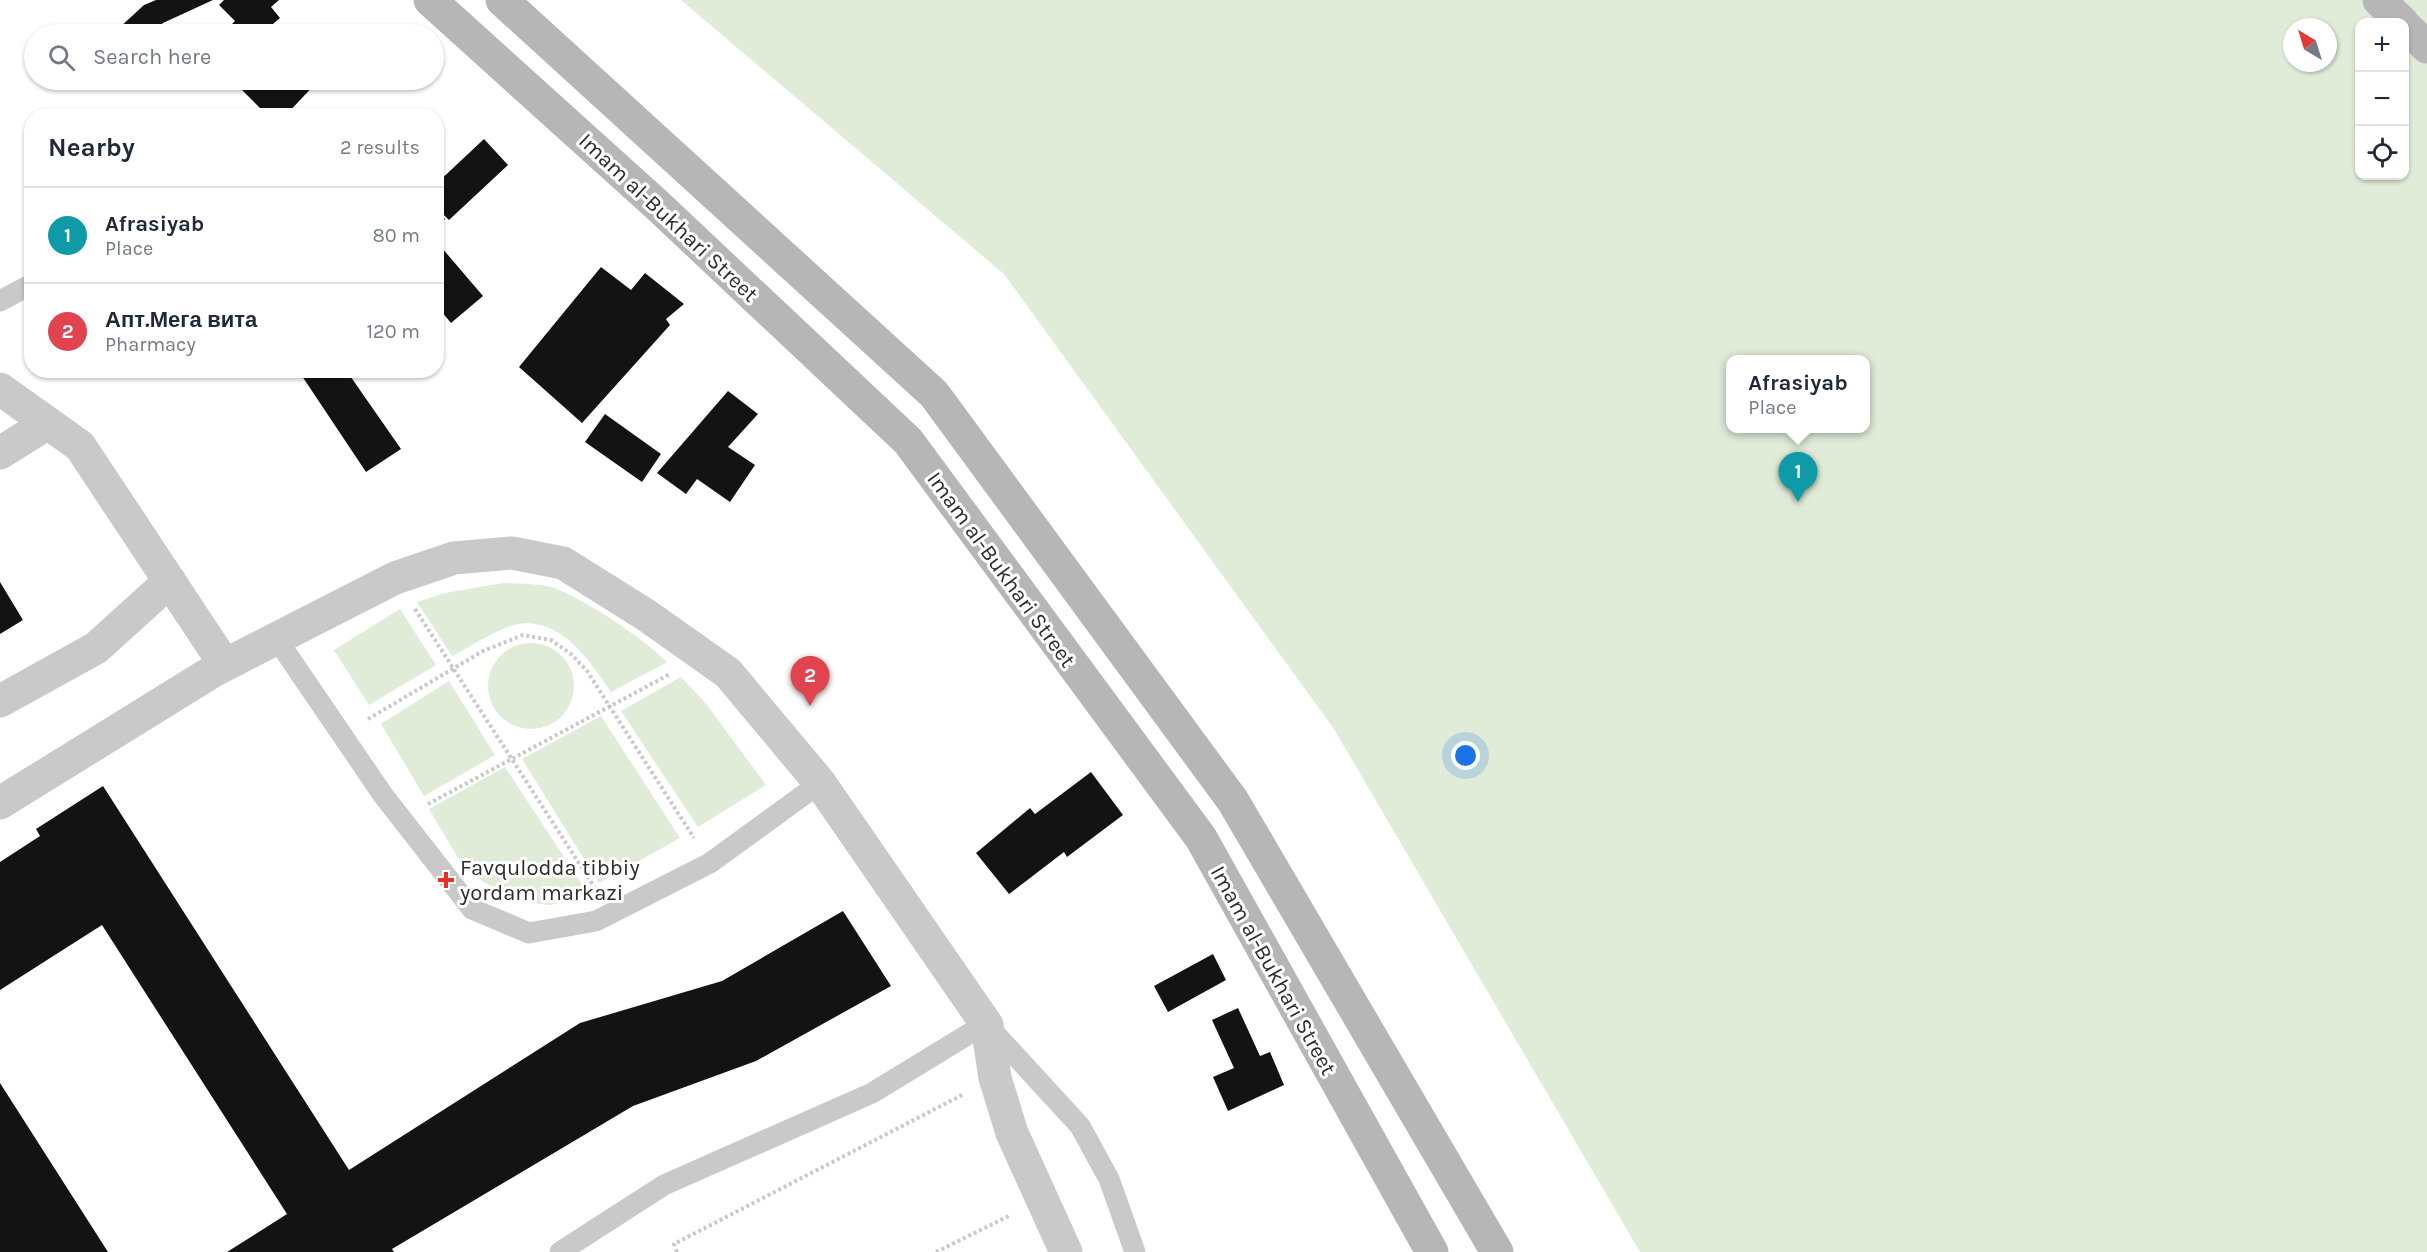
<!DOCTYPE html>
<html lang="en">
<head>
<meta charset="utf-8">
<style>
  :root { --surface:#fff; --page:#f6f6f7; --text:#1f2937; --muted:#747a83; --line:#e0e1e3; --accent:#111827 }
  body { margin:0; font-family:Karla,sans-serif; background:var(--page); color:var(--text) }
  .controls { position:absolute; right:18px; top:18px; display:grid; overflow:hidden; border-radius:12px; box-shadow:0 2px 4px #0004 }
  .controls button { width:54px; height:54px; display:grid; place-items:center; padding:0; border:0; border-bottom:2px solid var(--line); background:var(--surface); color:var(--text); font:30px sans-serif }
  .compass { position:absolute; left:2283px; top:18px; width:54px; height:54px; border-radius:50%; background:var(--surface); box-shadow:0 2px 4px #0004; rotate:322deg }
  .you { position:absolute; left:1466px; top:756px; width:21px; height:21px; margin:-15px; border:4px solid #fff; border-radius:50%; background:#1a73e8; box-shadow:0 0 0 9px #1a73e833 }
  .badge { display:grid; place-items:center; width:39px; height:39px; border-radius:50%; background:var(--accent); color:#fff; font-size:20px; font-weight:700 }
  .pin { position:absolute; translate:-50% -50px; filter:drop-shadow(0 2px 3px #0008) }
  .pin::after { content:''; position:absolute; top:32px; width:21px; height:18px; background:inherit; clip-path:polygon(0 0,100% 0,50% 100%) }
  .popup { position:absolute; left:1726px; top:355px; width:144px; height:78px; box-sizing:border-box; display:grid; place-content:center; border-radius:12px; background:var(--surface); filter:drop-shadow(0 2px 4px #0005); font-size:20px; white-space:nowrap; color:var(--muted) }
  .popup b { font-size:22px; color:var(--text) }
  .popup::after { content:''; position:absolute; left:50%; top:100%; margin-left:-12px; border:12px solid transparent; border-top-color:var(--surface) }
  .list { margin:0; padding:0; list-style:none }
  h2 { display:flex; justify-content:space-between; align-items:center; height:78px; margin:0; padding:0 24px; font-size:26px }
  h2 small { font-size:20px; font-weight:400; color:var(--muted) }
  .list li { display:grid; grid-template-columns:39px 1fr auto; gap:18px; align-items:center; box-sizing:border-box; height:96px; padding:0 24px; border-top:2px solid var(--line) }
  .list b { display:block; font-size:22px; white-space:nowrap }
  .list p { margin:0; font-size:20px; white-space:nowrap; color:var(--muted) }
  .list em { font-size:20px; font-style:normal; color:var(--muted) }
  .icon { flex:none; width:33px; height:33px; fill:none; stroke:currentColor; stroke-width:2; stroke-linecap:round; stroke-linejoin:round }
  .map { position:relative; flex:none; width:2427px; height:1252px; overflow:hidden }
  .search { position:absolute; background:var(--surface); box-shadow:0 2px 4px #0004; left:24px; top:24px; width:420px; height:66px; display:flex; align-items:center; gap:15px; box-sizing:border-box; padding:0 21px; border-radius:33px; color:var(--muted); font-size:22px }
  .panel { position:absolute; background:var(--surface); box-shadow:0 2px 4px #0004; left:24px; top:108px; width:420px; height:270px; border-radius:24px }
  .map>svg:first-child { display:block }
  .green { fill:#e0ebd8; fill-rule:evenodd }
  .building { fill:#131313 }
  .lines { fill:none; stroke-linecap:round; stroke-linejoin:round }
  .path { stroke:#c9c9c9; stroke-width:4; stroke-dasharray:3 3; stroke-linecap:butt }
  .lane { stroke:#c9c9c9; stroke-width:21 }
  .street { stroke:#c9c9c9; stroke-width:33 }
  .secondary { stroke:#b6b6b6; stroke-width:33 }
  .poi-dot { fill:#ea2e27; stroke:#fff; stroke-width:2 }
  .labels { text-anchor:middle; stroke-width:6; stroke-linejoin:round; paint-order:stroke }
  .street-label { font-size:22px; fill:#2c2c2c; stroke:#fff }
  .poi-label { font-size:22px; fill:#2c2c2c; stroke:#fff; text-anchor:start }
</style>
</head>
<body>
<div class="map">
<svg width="2427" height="1252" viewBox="0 0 2427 1252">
  <rect width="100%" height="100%" fill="#fff"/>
  <!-- green -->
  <path class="green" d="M681,0H2427V1252H1640L1334,729L1004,274ZM2360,22H2404V176H2360ZM2292,27H2328V63H2292ZM1730,360H1866V428H1730Z
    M503,583C519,584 539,583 554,588C584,598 645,640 667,662L611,692C589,660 559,614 514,625C495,630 470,647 452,656L417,602L445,593Z
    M400,609L436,665L369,705L334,650Z
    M488 686a43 43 0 1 1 86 0a43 43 0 1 1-86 0Z
    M681,677L707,705L766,785L698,827L621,711Z
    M449,681L495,755L424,796L381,724Z
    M601,716L680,838L599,883L522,759Z
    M505,767L585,889L582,896L551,905L515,901L471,874L457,856L429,809Z"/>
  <!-- building -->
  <path class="building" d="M156,0H213L163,23L150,34H125L119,28L144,5Z
    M224,0H279L271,7L280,18L261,34H230L226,30L235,21L219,5Z
    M285,24L297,34H274Z
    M232,80H319L285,116H268Z
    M484,139L508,165L449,220L436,207V184Z
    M436,209L445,219L436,225Z
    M436,241L483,296L451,323L436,305Z
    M601,267L631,290L645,273L684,304L666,319L670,325L582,423L519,367Z
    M298,370H346L401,449L366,472Z
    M728,391L758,414L728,447L755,465L730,502L697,479L686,494L657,473Z
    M605,414L661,454L642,482L585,442Z
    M0,582L23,620L0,634Z
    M1091,772L1123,815L1067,857L1064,852L1009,894L976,853L1030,808L1035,814Z
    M103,786L349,1170L580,1023L722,981L843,911L891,986L756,1061L633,1106L392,1249L394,1252H227L287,1214L102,925L0,990V862L40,836L36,829Z
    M1213,954L1226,980L1168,1012L1154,986Z
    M1238,1008L1260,1056L1270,1052L1284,1085L1228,1111L1213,1077L1234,1068L1212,1020Z
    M0,1083L108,1252H0Z"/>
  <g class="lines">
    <!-- path -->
    <path class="path" d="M415,609L595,888
      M368,719L483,651L523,635L551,640L571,654L587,671L694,838
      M428,804L670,674
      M677,1252L674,1244L964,1094
      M936,1252L1011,1215"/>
    <!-- lane -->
    <path class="lane" d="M0,301L32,284
      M276,638L383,795L472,909L529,933L596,921L710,863L820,783
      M989,1027L1080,1126L1109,1179L1135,1252
      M560,1252L664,1185L872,1093L972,1032"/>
    <!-- street -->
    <path class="street" d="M0,389L80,446L225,665
      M0,453L48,423
      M0,701L96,648L170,581
      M0,803L215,670L395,578L454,558L512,553L563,563L646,615L728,673L820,783L987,1025L995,1078L1012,1133L1066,1252"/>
    <!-- secondary -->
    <path class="secondary" d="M430,0L656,204L908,441L1201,838L1432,1252
      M502,0L934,394L1233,801L1497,1252
      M2379,0L2402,22
      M2404,25L2427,47"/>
  </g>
  <!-- markers -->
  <path class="poi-dot" d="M443 871h6v6h6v6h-6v6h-6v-6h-6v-6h6z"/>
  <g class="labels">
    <!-- street labels -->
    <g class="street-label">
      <text transform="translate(669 217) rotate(43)" y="8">Imam al-Bukhari Street</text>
      <text transform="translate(1002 569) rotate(54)" y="8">Imam al-Bukhari Street</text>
      <text transform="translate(1274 970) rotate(61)" y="8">Imam al-Bukhari Street</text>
    </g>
    <!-- poi labels -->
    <g class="poi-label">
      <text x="460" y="875">Favqulodda tibbiy<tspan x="460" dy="25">yordam markazi</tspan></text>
    </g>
  </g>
</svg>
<div class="controls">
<button>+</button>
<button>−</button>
<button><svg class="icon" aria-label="locate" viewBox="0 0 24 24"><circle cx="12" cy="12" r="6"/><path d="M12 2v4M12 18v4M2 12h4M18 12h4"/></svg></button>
</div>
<svg class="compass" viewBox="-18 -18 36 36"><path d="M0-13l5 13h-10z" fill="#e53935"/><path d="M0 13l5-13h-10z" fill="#747a83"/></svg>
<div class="you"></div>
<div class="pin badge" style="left:1798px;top:502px;background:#0f9aa8">1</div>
<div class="popup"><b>Afrasiyab</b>Place</div>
<div class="pin badge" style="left:810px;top:706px;background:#e0444e">2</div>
<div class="search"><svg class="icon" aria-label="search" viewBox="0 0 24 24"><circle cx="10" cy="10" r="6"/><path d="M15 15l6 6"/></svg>Search here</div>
<section class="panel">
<h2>Nearby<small>2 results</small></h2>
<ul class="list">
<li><span class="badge" style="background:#0f9aa8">1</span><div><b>Afrasiyab</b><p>Place</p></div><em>80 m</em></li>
<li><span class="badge" style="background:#e0444e">2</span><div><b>Апт.Мега вита</b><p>Pharmacy</p></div><em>120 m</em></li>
</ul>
</section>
</div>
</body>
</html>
